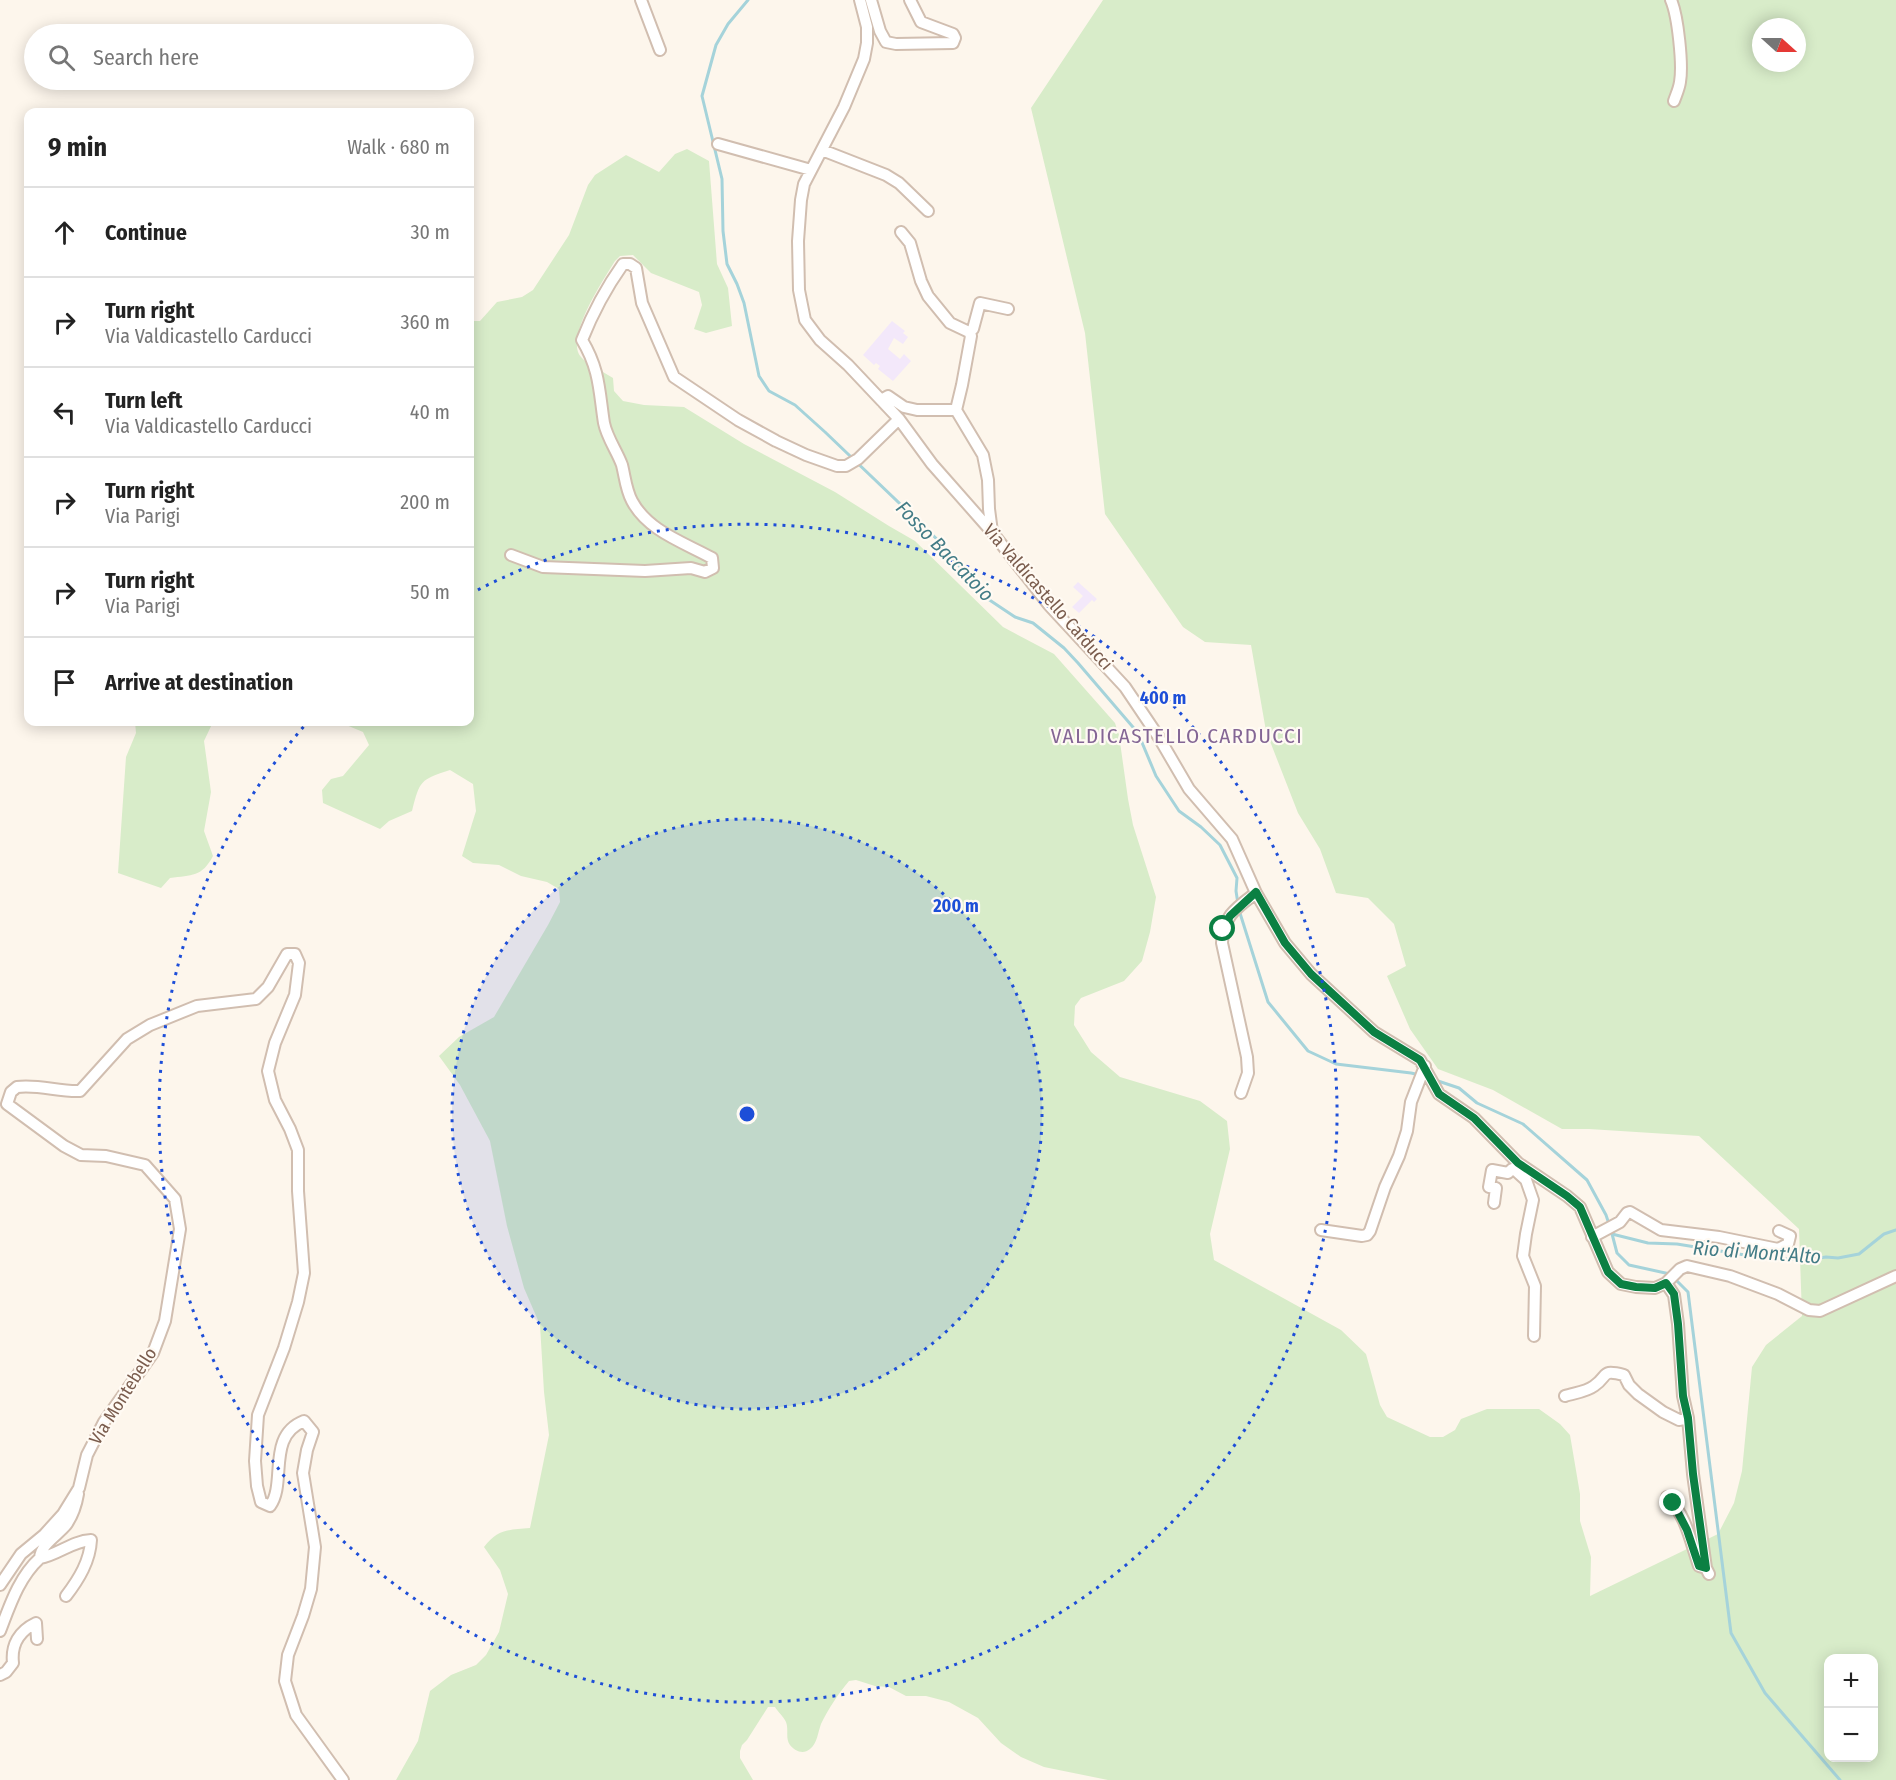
<!DOCTYPE html>
<html lang="en">
<head>
<meta charset="utf-8">
<style>
  :root { --surface:#fff; --page:#f6f6f6; --text:#222; --muted:#767676; --line:#e0e0e0 }
  body { margin:0; font-family:"Fira Sans Condensed",sans-serif; background:var(--page); color:var(--text) }
  .controls { position:absolute; right:18px; bottom:18px; display:grid; overflow:hidden; border-radius:12px; box-shadow:0 3px 15px #0003 }
  .controls button { width:54px; height:54px; display:grid; place-items:center; padding:0; border:0; border-bottom:2px solid var(--line); background:var(--surface); color:var(--text); font:30px sans-serif }
  .compass { position:absolute; left:1752px; top:18px; width:54px; height:54px; border-radius:50%; background:var(--surface); box-shadow:0 3px 15px #0003; rotate:111deg }
  .stop { position:absolute; width:18px; height:18px; margin:-14px; border:4px solid #0b8043; border-radius:50%; background:#fff }
  .stop.end { background:#0b8043; border-color:#fff; box-shadow:0 2px 6px #0008 }
  .list { margin:0; padding:0; list-style:none }
  h2 { display:flex; justify-content:space-between; align-items:center; height:78px; margin:0; padding:0 24px; font-size:26px }
  h2 small { font-size:20px; font-weight:400; color:var(--muted) }
  .list li { display:grid; grid-template-columns:39px 1fr auto; gap:18px; align-items:center; box-sizing:border-box; height:90px; padding:0 24px; border-top:2px solid var(--line) }
  .list b { display:block; font-size:22px; white-space:nowrap }
  .list p { margin:0; font-size:20px; white-space:nowrap; color:var(--muted) }
  .list em { font-size:20px; font-style:normal; color:var(--muted) }
  .icon { flex:none; width:33px; height:33px; fill:none; stroke:currentColor; stroke-width:2; stroke-linecap:round; stroke-linejoin:round }
  .map { position:relative; flex:none; width:1896px; height:1780px; overflow:hidden }
  .search { position:absolute; background:var(--surface); box-shadow:0 3px 15px #0003; left:24px; top:24px; width:450px; height:66px; display:flex; align-items:center; gap:15px; box-sizing:border-box; padding:0 21px; border-radius:33px; color:var(--muted); font-size:22px }
  .panel { position:absolute; background:var(--surface); box-shadow:0 3px 15px #0003; left:24px; top:108px; width:450px; height:618px; border-radius:12px }
  .map>svg:first-child { display:block }
  .education { fill:#f3e8fa }
  .green { fill:#d8ecc9; fill-rule:evenodd }
  .lines { fill:none; stroke-linecap:round; stroke-linejoin:round }
  .stream { stroke:#a5d3da; stroke-width:3 }
  .minor-casing { stroke:#d1beb0; stroke-width:14 }
  .minor { stroke:#fff; stroke-width:10 }
  .route { stroke:#0b8043; stroke-width:8 }
  .ring { fill:none; stroke:#1d4ed8; stroke-width:3; stroke-dasharray:3 6 }
  .labels { text-anchor:middle; stroke-width:4.5; stroke-linejoin:round; paint-order:stroke }
  .street-label { font-size:18px; fill:#7a5c4d; stroke:#fffaf3 }
  .water-label { font-size:20px; font-style:italic; fill:#437c86; stroke:#fffaf3 }
  .quarter-label { font-size:21px; letter-spacing:1.5px; fill:#846695; stroke:#fffaf3 }
  .centre { fill:#1d4ed8; stroke:#fffaf3; stroke-width:3 }
  .ring-label { font-size:18px; text-anchor:middle; font-weight:bold; fill:#1d4ed8; stroke:#fffaf3; stroke-width:4.5; stroke-linejoin:round; paint-order:stroke }
</style>
</head>
<body>
<div class="map">
<svg width="1896" height="1780" viewBox="0 0 1896 1780">
  <rect width="100%" height="100%" fill="#fdf6ec"/>
  <!-- education -->
  <path class="education" d="M892,321L905,331L903,333L908,337L903,344L894,338L888,349L900,359L904,354L911,361L893,381L878,369L880,366L876,363L874,365L863,355Z
    M1078,582L1097,599L1094,602L1092,600L1079,613L1072,607L1083,596L1073,587Z"/>
  <!-- green -->
  <path class="green" d="M1103,0H1896V1780H1108L1044,1767L1021,1757L1001,1743L978,1718L949,1702L926,1696H906L889,1687L875,1686L856,1680L849,1681C838,1694 829,1708 821,1724C818,1732 817,1744 810,1749C803,1755 795,1751 790,1745C785,1738 789,1730 786,1722C784,1717 778,1712 775,1707H768L747,1740L742,1745L740,1751V1758L753,1780H396L418,1741L430,1691L451,1675L476,1665L486,1655L499,1632L508,1594L500,1570L484,1547C498,1529 508,1530 530,1528L549,1435L544,1392L540,1325L524,1288L507,1226L490,1141L460,1085L439,1056L459,1037L494,1017L548,925L560,902L559,889L547,882L521,876L499,865L473,863L462,856L476,811L473,784L450,770C420,780 420,780 412,811L389,821L380,829L323,803L322,790L331,779L343,776L369,745L363,732L339,722H470V321H480L497,302L522,297L533,290L569,235L588,185L595,175L626,155L659,172L675,154L687,149L709,161L717,264L728,288L732,326L706,333L694,329L702,305L699,292L651,273L633,255L620,256L615,261C604,279 564,338 581,357C587,364 604,372 613,378L614,391L623,401L644,405L684,407L744,444L835,492L889,526L915,541L1003,627L1054,654L1115,723L1119,735L1128,799L1133,825L1156,897L1150,932L1142,961L1124,981L1081,998L1075,1006L1074,1025L1091,1052L1120,1077L1200,1101L1227,1121L1230,1149L1210,1234L1214,1260L1341,1330L1366,1354L1380,1405L1387,1417L1430,1437H1443L1455,1430L1461,1419L1487,1409H1539L1560,1424L1570,1435L1580,1494V1521L1591,1557L1590,1596L1718,1534L1734,1503L1742,1471L1752,1367L1766,1345L1802,1316L1799,1229L1699,1136L1589,1129H1562L1493,1090L1438,1069L1410,1029L1387,976L1406,966L1394,924L1368,898L1336,893L1320,849L1298,813L1266,731L1251,645L1205,642L1183,627L1105,514L1085,333L1031,108ZM1761,27H1797V63H1761ZM1828,1658H1874V1758H1828Z
    M135,722H213L204,741L211,792L204,831L213,856C202,877 192,875 170,878L161,888L118,873L126,757L136,733Z"/>
  <g class="lines">
    <!-- stream -->
    <path class="stream" d="M748,0L728,24L716,45L702,96L722,179L723,231L727,264L737,284L744,303L759,376L769,391L795,405L825,432L942,544L982,595L1015,617L1033,623L1064,648L1078,663L1138,733L1156,776L1179,811L1201,827L1220,845L1237,878L1236,891L1238,904
      M1239,910L1268,1002L1308,1051L1336,1064L1411,1073L1420,1075
      M1435,1080L1459,1088L1477,1103L1523,1124L1587,1180L1606,1215L1609,1224
      M1611,1230L1617,1253L1629,1265L1670,1274
      M1612,1234L1648,1243L1677,1244L1751,1256L1781,1259H1812L1826,1257L1838,1258L1859,1254L1884,1234L1896,1230
      M1675,1279L1688,1292L1731,1633L1765,1693L1840,1780"/>
    <defs>
      <path id="minor" d="M641,0L660,50
        M860,0L867,27V43L864,59L844,107L804,184L801,200L798,241L799,290L805,320L820,340L848,365L899,419L932,464L992,532L1049,605L1125,687L1158,736L1189,789L1232,839L1256,893L1285,943L1311,974L1374,1032L1420,1060L1439,1094L1474,1118L1518,1163L1567,1196L1580,1207L1608,1272L1621,1284L1636,1287L1655,1288L1666,1283L1680,1269L1687,1266L1730,1276L1778,1294L1809,1310L1820,1311L1896,1276
        M871,0L880,31L886,42L896,44L953,43L955,38L953,34L921,22L910,0
        M1671,0C1678,16 1683,65 1680,82C1679,89 1676,95 1674,101
        M718,144L811,170
        M822,150L886,175L899,183L928,211
        M901,232L910,243L921,281L928,296L950,323L969,332L971,336L962,385L956,410L983,455L988,480L989,509L992,532
        M969,332L973,329L980,303L1008,309
        M881,400L888,396L904,407L917,410H956
        M511,555L543,567L645,571L691,568L705,572L713,568L712,558C683,542 648,531 632,501C626,490 625,477 622,465C617,451 607,438 604,423C599,391 600,370 582,340C593,312 606,288 623,264H630L636,268L642,303L674,377L738,420L776,441L806,455L837,466H846L858,459L899,419
        M1241,1093L1248,1073L1247,1057L1222,943C1223,916 1236,908 1256,893
        M1515,1170L1526,1180L1533,1200L1526,1234L1523,1256L1535,1286L1534,1336
        M1494,1203L1496,1188L1489,1187L1492,1170L1508,1173L1512,1169L1515,1170
        M1321,1230L1362,1236L1367,1235L1370,1231L1385,1187L1399,1156L1407,1131L1411,1102L1425,1066
        M1592,1237L1620,1222L1627,1213L1630,1212L1661,1230L1719,1237L1778,1249L1788,1244L1790,1236L1779,1231
        M1666,1283L1674,1295L1678,1324L1683,1396L1688,1418L1693,1474L1706,1568L1709,1574
        M1565,1396C1574,1393 1586,1392 1594,1386C1609,1376 1600,1369 1624,1375L1629,1385L1638,1394L1663,1412L1679,1420L1688,1418
        M1667,1497C1686,1514 1691,1543 1699,1566L1706,1568
        M40,1558C58,1555 72,1541 91,1540C90,1561 79,1579 66,1596
        M0,1585L21,1554L44,1535L63,1514L79,1488L87,1455L104,1422L153,1353L165,1321L180,1229L175,1199L145,1165L106,1156L81,1155L64,1146L7,1104L11,1092L17,1087C38,1084 59,1092 80,1091L127,1039L150,1025L197,1006L256,999L268,987L287,954H295L299,963L295,995L275,1043L268,1071L275,1100L290,1129L298,1150V1191L304,1273L298,1302L284,1348L258,1415L255,1461L257,1486L261,1502L270,1506C287,1483 266,1436 304,1421L313,1432L307,1450L303,1473L315,1547L311,1589L303,1616L288,1655L285,1681L296,1715L343,1780
        M0,1631C10,1605 19,1577 40,1558C41,1544 58,1535 66,1525C73,1515 76,1506 78,1494
        M0,1675L6,1672L13,1663C11,1645 19,1631 36,1623L37,1639"/>
    </defs>
    <!-- minor casing -->
    <use href="#minor" class="minor-casing"/>
    <!-- minor -->
    <use href="#minor" class="minor"/>
  </g>
  <g class="lines">
    <!-- route -->
    <path class="route" d="M1223,929L1230,916L1256,892L1285,943L1311,974L1374,1032L1420,1060L1439,1094L1474,1118L1518,1163L1567,1196L1580,1207L1608,1272L1621,1284L1636,1287L1655,1288L1666,1283L1674,1294L1678,1324L1683,1396L1688,1418L1693,1474L1706,1568L1699,1566L1687,1530L1673,1503"/>
  </g>
  <!-- distance rings -->
  <circle cx="747" cy="1114" r="295" fill="#1d4ed8" fill-opacity=".12"/>
  <g class="ring">
    <circle cx="747" cy="1114" r="295"/>
    <path d="M470 594A589 589 0 1 1 306 724"/>
  </g>
  <g class="labels">
    <!-- street labels -->
    <g class="street-label">
      <text transform="translate(1048 597) rotate(49)" y="6">Via Valdicastello Carducci</text>
      <text transform="translate(123 1396) rotate(-58)" y="6">Via Montebello</text>
    </g>
    <!-- water labels -->
    <g class="water-label">
      <text transform="translate(945 551) rotate(46)" y="7">Fosso Baccatoio</text>
      <text transform="translate(1757 1252) rotate(4)" y="7">Rio di Mont'Alto</text>
    </g>
    <!-- quarter labels -->
    <g class="quarter-label">
      <text x="1177" y="743">VALDICASTELLO CARDUCCI</text>
    </g>
  </g>
  <circle cx="747" cy="1114" r="9" class="centre"/>
  <g class="ring-label">
    <text x="1163" y="704">400 m</text>
    <text x="956" y="912">200 m</text>
  </g>
</svg>
<div class="controls">
<button>+</button>
<button>−</button>
</div>
<svg class="compass" viewBox="-18 -18 36 36"><path d="M0-13l5 13h-10z" fill="#e53935"/><path d="M0 13l5-13h-10z" fill="#767676"/></svg>
<div class="stop" style="left:1223px;top:929px"></div>
<div class="stop end" style="left:1673px;top:1503px"></div>
<div class="search"><svg class="icon" aria-label="search" viewBox="0 0 24 24"><circle cx="10" cy="10" r="6"/><path d="M15 15l6 6"/></svg>Search here</div>
<section class="panel">
<h2>9 min<small>Walk · 680 m</small></h2>
<ul class="list">
<li><svg class="icon" aria-label="ahead" viewBox="0 0 24 24"><path d="M12 20V5M6 11l6-6 6 6"/></svg><div><b>Continue</b></div><em>30 m</em></li>
<li><svg class="icon" aria-label="right" viewBox="0 0 24 24"><path d="M7 20v-9h11M14 6l5 5-5 5"/></svg><div><b>Turn right</b><p>Via Valdicastello Carducci</p></div><em>360 m</em></li>
<li><svg class="icon" aria-label="left" viewBox="0 0 24 24"><path d="M17 20v-9H6M10 6l-5 5 5 5"/></svg><div><b>Turn left</b><p>Via Valdicastello Carducci</p></div><em>40 m</em></li>
<li><svg class="icon" aria-label="right" viewBox="0 0 24 24"><path d="M7 20v-9h11M14 6l5 5-5 5"/></svg><div><b>Turn right</b><p>Via Parigi</p></div><em>200 m</em></li>
<li><svg class="icon" aria-label="right" viewBox="0 0 24 24"><path d="M7 20v-9h11M14 6l5 5-5 5"/></svg><div><b>Turn right</b><p>Via Parigi</p></div><em>50 m</em></li>
<li><svg class="icon" aria-label="arrive" viewBox="0 0 24 24"><path d="M6 21V4h12l-3 4 3 4H6"/></svg><div><b>Arrive at destination</b></div></li>
</ul>
</section>
</div>
</body>
</html>
